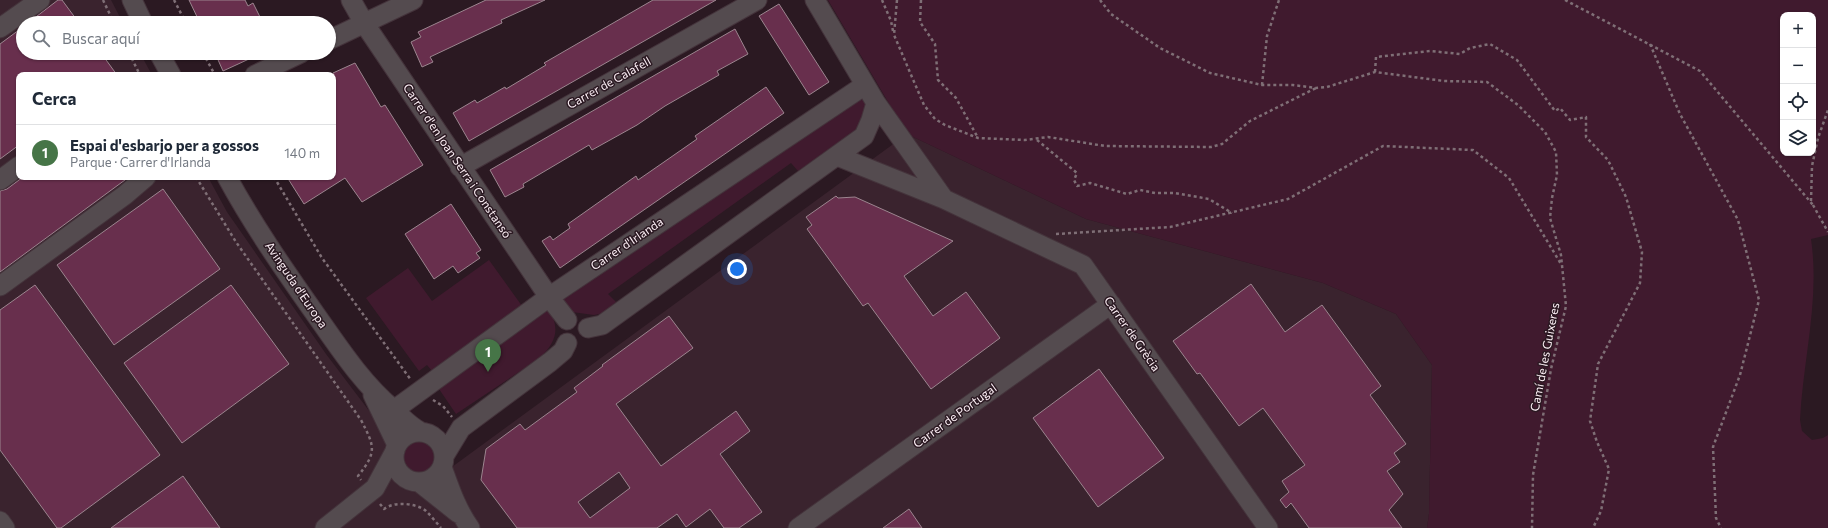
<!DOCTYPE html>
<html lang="es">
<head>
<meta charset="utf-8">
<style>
  :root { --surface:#fff; --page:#f2f2f3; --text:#1f2937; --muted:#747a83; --line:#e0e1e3; --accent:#467547 }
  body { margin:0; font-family:Commissioner,sans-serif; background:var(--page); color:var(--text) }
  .controls { position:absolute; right:12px; top:12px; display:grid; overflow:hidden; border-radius:8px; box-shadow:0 1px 3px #0004 }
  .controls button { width:36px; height:36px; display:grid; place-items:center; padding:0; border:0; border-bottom:1px solid var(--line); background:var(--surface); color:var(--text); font:20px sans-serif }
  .you { position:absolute; left:737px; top:269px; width:14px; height:14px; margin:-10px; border:3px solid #fff; border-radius:50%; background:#1a73e8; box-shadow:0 0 0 6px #1a73e833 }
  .badge { display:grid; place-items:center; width:26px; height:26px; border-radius:50%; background:var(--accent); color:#fff; font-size:13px; font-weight:700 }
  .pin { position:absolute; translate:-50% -33px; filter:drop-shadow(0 1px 2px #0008) }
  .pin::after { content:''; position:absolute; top:21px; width:14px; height:12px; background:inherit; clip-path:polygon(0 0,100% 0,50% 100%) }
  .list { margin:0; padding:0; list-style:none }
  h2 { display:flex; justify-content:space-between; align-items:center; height:52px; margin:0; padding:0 16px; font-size:17px }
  h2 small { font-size:13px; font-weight:400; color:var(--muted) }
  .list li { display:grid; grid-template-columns:26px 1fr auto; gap:12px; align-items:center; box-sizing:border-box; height:56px; padding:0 16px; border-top:1px solid var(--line) }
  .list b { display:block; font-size:15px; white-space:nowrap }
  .list p { margin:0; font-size:13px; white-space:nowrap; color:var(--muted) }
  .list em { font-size:13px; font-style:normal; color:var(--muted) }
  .icon { flex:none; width:22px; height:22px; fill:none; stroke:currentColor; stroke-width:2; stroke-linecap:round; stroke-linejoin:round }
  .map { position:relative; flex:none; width:1828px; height:528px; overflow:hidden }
  .search { position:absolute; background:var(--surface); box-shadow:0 1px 3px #0004; left:16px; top:16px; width:320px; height:44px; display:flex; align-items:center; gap:10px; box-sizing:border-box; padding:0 14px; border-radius:22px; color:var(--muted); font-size:15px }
  .panel { position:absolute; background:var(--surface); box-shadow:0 1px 3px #0004; left:16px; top:72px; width:320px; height:108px; border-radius:8px }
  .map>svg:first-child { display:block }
  .built { fill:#3a232e }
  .green { fill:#401a2e; fill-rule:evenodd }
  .building { fill:#682f4d; stroke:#9c858f; fill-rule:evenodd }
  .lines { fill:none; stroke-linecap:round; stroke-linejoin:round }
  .minor-casing { stroke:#44333b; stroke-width:21 }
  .path { stroke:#7f6f76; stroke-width:2.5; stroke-dasharray:3 3; stroke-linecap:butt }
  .minor { stroke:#544b4f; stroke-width:19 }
  .labels { text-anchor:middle; stroke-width:3; stroke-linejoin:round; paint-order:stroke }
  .street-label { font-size:12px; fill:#fdf0f6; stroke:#2b1922 }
</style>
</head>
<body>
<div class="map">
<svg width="1828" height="528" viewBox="0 0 1828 528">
  <rect width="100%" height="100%" fill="#2b1922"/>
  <!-- built -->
  <path class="built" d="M0,0H111L123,23H23V53H140L152,75H19V177H208L227,212L326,354L426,486L907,134L1086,219L1323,283L1396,314L1432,365L1429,514L1427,528H0Z"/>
  <!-- green -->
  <path class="green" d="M828,0H1828V235L1811,239C1820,300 1803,359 1800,420L1802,431L1812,440L1823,438L1828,435V528H1427L1429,514L1432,365L1396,314L1323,283L1086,219L907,134ZM1783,15H1813V153H1783Z
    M862,92C866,102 868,111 863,122C857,135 812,162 798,171L791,163L608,294L616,302L604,313L594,315L572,312L560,300Z
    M489,260L522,306L432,371L427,365L419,371L366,298L408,268L432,301Z
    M548,308C561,329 556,342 540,358L456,414L437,386Z
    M402 457a16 16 0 1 1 32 0a16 16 0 1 1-32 0Z"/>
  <!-- building -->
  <path class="building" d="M58,0H62L79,23H28Z
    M189,0H245L248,6L253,3L263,23H200Z
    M486,0H545L501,20L502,23L430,57L433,62L422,67L411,42L421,37L418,32Z
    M653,0H716L469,141L453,113L475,100L477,103L505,87L506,89L546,65L544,63Z
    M779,4L829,82L809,95L759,16Z
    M23,27V53H101L117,75H19V145L0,159V44Z
    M735,29L748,54L717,71L719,75L665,106L637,125L592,150L589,145L523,184L524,187L505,197L490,170Z
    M215,53H262L223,71Z
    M355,63L381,107L385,105L423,165L362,202L345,178L304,204L287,177H333V73Z
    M766,87L784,113L560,268L542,241L550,236L553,240L570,228L568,224L636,176L638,180L664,162L697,139L695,136Z
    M23,177H129L0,272V191L7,189Z
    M163,189L220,269L114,345L57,265Z
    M836,196L838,198L855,197L953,241L904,276L933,316L966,292L1000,338L931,389L868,303L863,306L807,229L812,225L806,217Z
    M451,204L481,250L476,253L480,258L458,273L453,266L434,279L405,234Z
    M1251,284L1285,332L1322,305L1381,386L1370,395L1406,444L1394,453L1400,462L1387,471L1403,494L1389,510L1402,528H1309L1291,503L1286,508L1280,500L1289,492L1282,481L1305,465L1263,408L1239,426L1200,373L1197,374L1173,341Z
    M35,285L160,455L61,528H57L0,450V310Z
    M231,285L289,364L182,443L124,363Z
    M669,316L693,348L616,404L661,466L736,411L750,431L720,454L762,512L739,528H724L710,509L686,527L677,514L657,528H517L481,480L486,449L520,424L525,430L577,392L574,388L603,366L602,365ZM619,472L630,488L590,518L578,502Z
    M1099,369L1164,458L1098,507L1033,418Z
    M183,476L220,528H111L126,517Z
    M909,509L922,528H883Z"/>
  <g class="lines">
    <defs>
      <path id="minor" d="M132,0L143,23
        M351,0L364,23L549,297L567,320
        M815,0L876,103L944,199L1083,265L1268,528
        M0,28L40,0
        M329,40L413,0
        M159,53L171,75
        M255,75L301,53
        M837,156L944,199
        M460,167L757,0
        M227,177C253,225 285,271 316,315C340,349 362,383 393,409C403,418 408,425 421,432
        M0,180L19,166
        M0,286L125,195L146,177
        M588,328L602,325L864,136L871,120L876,103
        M373,395L397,445
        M394,410L549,297L865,85
        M394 457a25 25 0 1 1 50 0a25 25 0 1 1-50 0Z
        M444,456L461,428L550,362L563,351L567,343
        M442,467C450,489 456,508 470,528
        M419,482L458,513
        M0,521L5,528
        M325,528L375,488L395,451
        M798,528L1111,304"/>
    </defs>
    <!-- minor casing -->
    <use href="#minor" class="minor-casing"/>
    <!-- path -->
    <path class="path" d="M103,0L114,23
      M174,0L186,23
      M882,0L891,21L893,31
      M897,0L894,35L924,105L935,119L945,125L978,138L1025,140L1048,137L1105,146L1211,147L1222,144L1250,121L1316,88
      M921,0L920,22L935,44L938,80L956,98L978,138
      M1100,0L1111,14L1160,48L1210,73L1262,85H1293L1316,88L1327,87L1375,72L1444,81L1487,82L1518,105L1545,132L1556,152L1557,175L1552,198L1550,218L1561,255L1566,306L1551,369L1533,475L1532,528
      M1565,0L1700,71L1813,205
      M1650,44L1680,114L1738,220L1759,300L1740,375L1713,447L1716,518L1721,528
      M129,53L140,75
      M203,53L215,75
      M1375,72L1376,57L1430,51L1460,54L1470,48L1490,44L1517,60L1555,111L1560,108L1570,120L1586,117V137L1608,160L1626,197L1642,252L1640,283L1598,364L1590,421L1597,442L1609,469L1601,511L1593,528
      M1262,85L1267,36L1279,0
      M1037,140L1077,173L1074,180L1077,186L1090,183L1127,194L1140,190L1155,193H1175L1209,199L1232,213
      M196,177L236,242L361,420C375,447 377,452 358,476L361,480
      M274,177L322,258L411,380
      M1811,201L1812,166L1818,138L1828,110
      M1813,205L1828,232
      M1056,234L1170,227L1288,199L1383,146L1473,150L1509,178L1561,264
      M433,400L443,406L452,417
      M380,504L384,509C394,501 416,503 426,511C431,516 436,522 441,528"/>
    <!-- minor -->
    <use href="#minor" class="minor"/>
  </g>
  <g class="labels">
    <!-- street labels -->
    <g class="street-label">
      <text transform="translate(609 83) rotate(-29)" y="4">Carrer de Calafell</text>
      <text transform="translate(457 161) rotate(56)" y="4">Carrer d'en Joan Serra i Constansó</text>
      <text transform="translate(627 244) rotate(-34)" y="4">Carrer d'Irlanda</text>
      <text transform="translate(296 285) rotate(56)" y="4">Avinguda d'Europa</text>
      <text transform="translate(1132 334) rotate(55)" y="4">Carrer de Grècia</text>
      <text transform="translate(1545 357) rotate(-79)" y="4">Camí de les Guixeres</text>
      <text transform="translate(955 416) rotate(-36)" y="4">Carrer de Portugal</text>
    </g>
  </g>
</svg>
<div class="controls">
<button>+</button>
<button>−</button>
<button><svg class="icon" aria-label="locate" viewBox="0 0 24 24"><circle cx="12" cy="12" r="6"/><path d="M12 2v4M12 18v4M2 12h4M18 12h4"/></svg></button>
<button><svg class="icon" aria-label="layers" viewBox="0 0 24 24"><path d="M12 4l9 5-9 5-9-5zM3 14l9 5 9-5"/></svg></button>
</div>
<div class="you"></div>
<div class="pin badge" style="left:488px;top:372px">1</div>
<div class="search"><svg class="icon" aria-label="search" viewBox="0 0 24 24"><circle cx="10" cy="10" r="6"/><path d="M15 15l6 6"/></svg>Buscar aquí</div>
<section class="panel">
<h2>Cerca<small></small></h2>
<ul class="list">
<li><span class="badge">1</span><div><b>Espai d'esbarjo per a gossos</b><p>Parque · Carrer d'Irlanda</p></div><em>140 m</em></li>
</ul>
</section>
</div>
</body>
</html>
